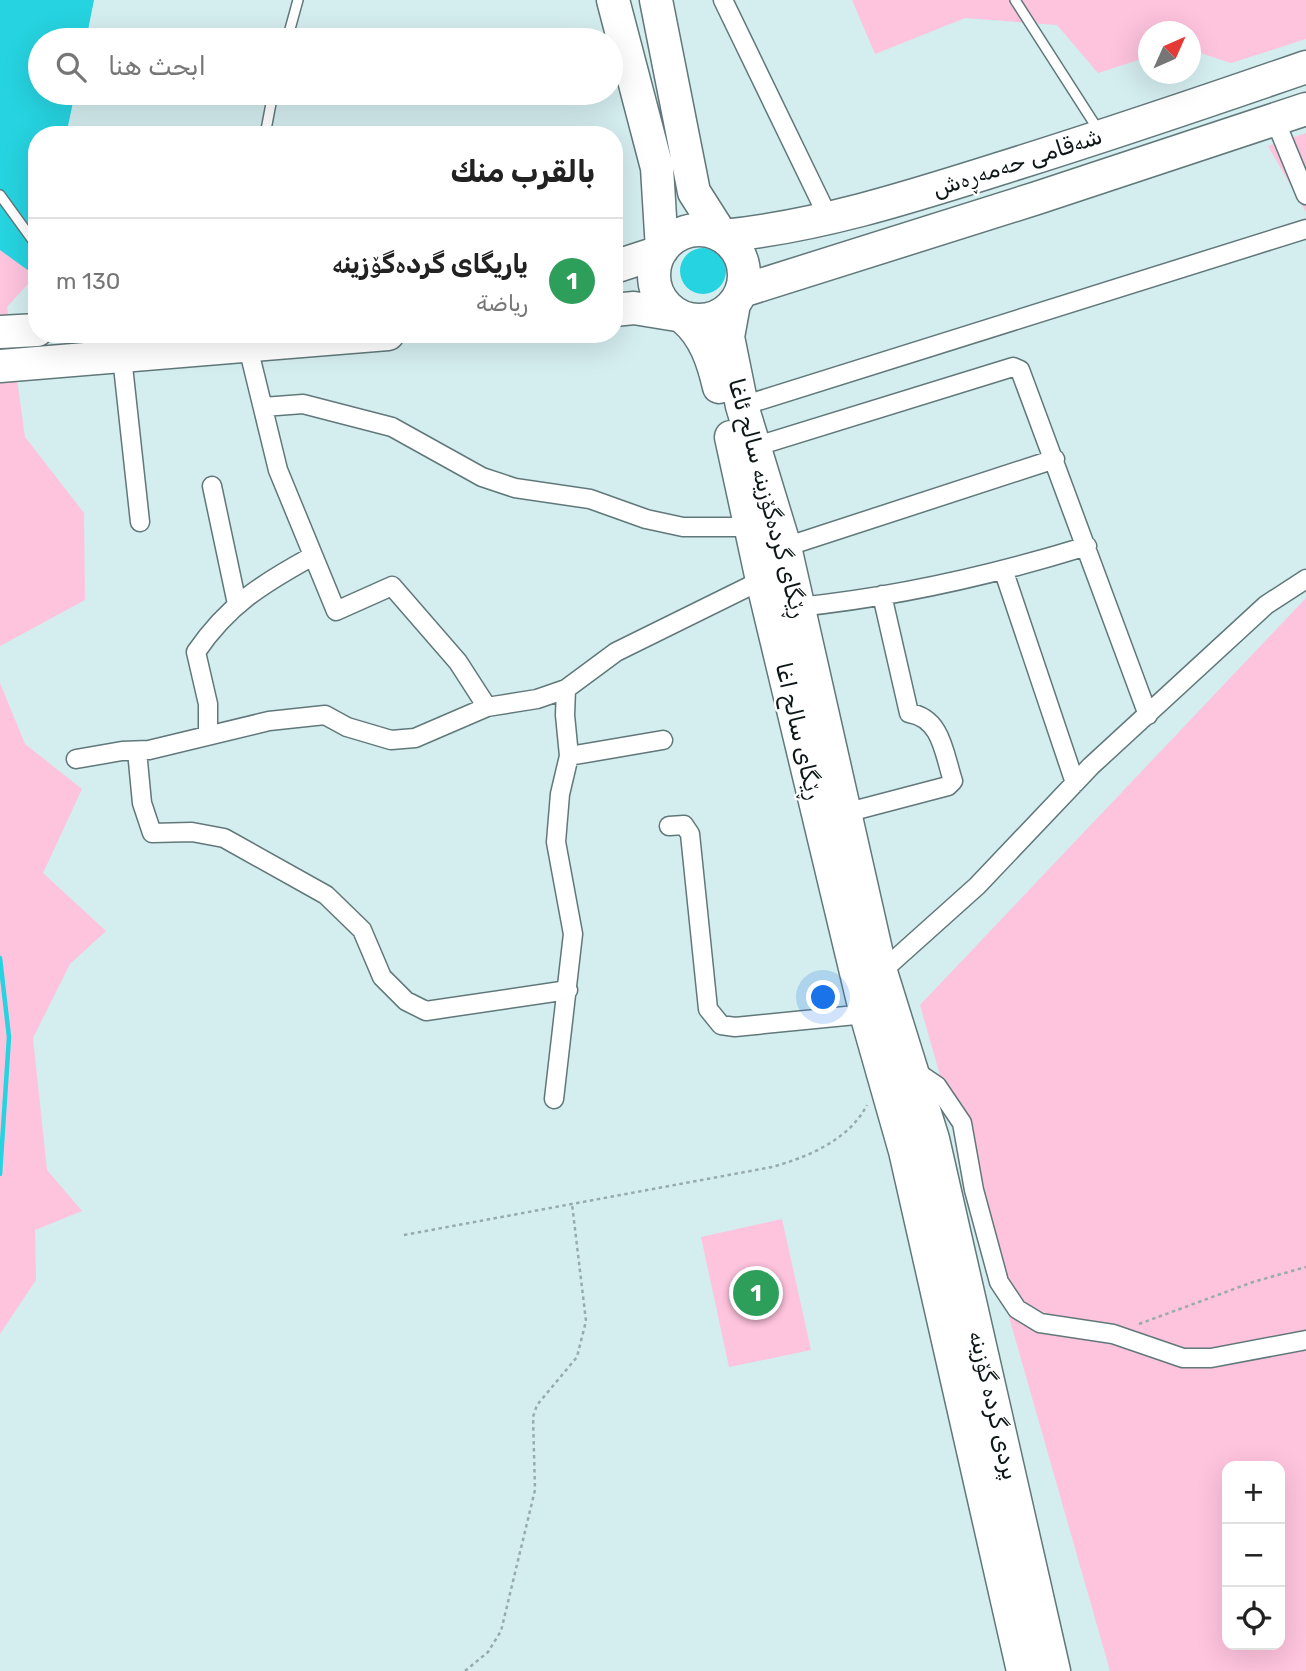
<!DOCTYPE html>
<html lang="ar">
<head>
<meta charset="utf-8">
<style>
  :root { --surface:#fff; --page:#f2f2f2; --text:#222; --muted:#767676; --line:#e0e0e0; --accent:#111827 }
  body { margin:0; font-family:Rubik,"Noto Naskh Arabic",sans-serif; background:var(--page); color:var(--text); direction:rtl }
  .controls { position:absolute; right:21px; bottom:21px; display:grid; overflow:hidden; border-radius:14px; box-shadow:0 7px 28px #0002 }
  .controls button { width:63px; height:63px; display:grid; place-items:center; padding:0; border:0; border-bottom:2px solid var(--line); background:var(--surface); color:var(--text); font:35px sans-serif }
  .compass { position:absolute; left:1138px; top:21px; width:63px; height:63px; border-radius:50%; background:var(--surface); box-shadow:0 7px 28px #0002; rotate:45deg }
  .you { position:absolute; left:824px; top:998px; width:24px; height:24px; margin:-18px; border:5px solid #fff; border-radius:50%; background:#1a73e8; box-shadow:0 0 0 10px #1a73e833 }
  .badge { display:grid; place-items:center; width:46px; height:46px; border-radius:50%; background:var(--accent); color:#fff; font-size:23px; font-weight:700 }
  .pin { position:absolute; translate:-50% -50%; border:4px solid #fff; box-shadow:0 2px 7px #0006 }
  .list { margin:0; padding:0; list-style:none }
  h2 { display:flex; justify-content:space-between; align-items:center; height:91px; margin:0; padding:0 28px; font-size:30px }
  h2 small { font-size:23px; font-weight:400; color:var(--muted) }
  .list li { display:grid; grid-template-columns:46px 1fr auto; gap:21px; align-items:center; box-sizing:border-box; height:126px; padding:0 28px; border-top:2px solid var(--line) }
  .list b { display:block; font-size:26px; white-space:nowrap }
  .list p { margin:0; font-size:23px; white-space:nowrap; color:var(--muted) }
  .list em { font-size:23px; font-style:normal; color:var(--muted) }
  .icon { flex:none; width:38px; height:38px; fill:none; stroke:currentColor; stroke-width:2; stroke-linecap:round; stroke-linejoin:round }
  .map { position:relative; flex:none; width:1306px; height:1671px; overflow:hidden; direction:ltr }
  .search { position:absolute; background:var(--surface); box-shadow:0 7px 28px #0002; left:28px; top:28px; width:595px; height:77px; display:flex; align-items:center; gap:18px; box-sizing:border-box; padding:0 24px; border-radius:38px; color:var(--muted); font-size:26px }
  .panel { position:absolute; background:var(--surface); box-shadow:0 7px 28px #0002; left:28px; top:126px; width:595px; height:217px; border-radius:28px; direction:rtl }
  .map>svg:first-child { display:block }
  .green { fill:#fec3dd; fill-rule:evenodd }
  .water { fill:#26d3e0 }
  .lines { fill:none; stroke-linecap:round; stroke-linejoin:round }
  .stream { stroke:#26d3e0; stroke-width:4.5 }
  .lane-casing { stroke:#61787a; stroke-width:12 }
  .street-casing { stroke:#61787a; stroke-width:21 }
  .highway-casing { stroke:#61787a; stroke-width:35 }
  .path { stroke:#97abad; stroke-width:2.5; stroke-dasharray:3.5 3.5; stroke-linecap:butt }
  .lane { stroke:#fff; stroke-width:9 }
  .street { stroke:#fff; stroke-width:18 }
  .highway { stroke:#fff; stroke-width:32 }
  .labels { text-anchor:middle; stroke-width:5; stroke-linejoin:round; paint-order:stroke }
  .street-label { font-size:23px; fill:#0e1718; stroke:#fff }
</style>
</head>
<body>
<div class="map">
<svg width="1306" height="1671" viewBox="0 0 1306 1671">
  <rect width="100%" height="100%" fill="#d4edef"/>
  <!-- green -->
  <path class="green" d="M852,0H1306V39L1231,63L1191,50L1190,32H1148V57L1098,73L1057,25L965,18L875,54Z
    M1306,133V212L1268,146Z
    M0,249L37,274L7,307L25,437L84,513L85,600L0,646Z
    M1306,598V1671H1110L920,1005ZM1227,1466H1280V1645H1227Z
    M0,683L25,744L82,789L43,873L106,931L70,964L33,1038L47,1170L82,1211L35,1230L36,1280L0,1334Z
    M782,1219L811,1350L729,1367L701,1237Z"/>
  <!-- water -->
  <path class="water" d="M0,0H94L86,40H40V93H75L66,135H37L36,276L0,250Z
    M680 271a23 23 0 1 1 46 0a23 23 0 1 1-46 0Z"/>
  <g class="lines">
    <!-- stream -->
    <path class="stream" d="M0,958L9,1037L0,1174"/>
    <defs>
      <path id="lane" d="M1015,0L1099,131
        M287,40L298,0
        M265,135L273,93
        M0,195L37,246"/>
      <path id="street" d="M723,0L829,219
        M1275,120L1306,195
        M248,347L278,470L336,611L392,586L458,662L487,707
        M122,357L140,522
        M742,406L1306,229
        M263,407L303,404L392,427L482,477L515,488L590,499L646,519L683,527H752
        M754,447L1013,367L1020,370L1148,715
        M212,486L237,604
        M785,547L1055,459
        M1004,572L1075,783
        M798,607C896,597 993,575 1087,546
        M208,735V704L196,652C228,605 262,584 311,557
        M137,751L142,803L152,833L192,832L224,838L326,895L362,930L382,977L406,1001L426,1011L568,990
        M569,756L663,740
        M76,759L122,751L149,750L269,721L325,715L347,727L391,740L415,738L487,707L537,699L566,689L616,652L762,580
        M845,813L948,786L953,781C944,754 942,718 909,713L882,595
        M669,826L684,825L690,834L708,1009L721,1025L735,1027L866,1014
        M881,972L977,886L1091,766L1266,605L1306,579
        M912,1069L937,1086L962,1123L974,1190L999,1282L1017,1309L1040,1323L1113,1334L1183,1358H1211L1306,1340
        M554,1099L573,934L556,842L560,794L569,756L565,715L566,689"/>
      <path id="highway" d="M613,0L657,168L662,250
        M656,0L694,192L722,236
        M654 275a45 45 0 1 1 90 0a45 45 0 1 1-90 0Z
        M723,236C820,226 910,197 1002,168C1104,136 1205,102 1306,67
        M614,267L660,252
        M742,291L1037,198L1306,109
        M734,304L728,337L742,406L785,547L881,972L933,1139L1054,1671
        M614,310L634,308L677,315
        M684,318C705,336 713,361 719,387
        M0,332L37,330
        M0,366L388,334
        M731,437L762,580L866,1014L905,1151L1023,1671"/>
    </defs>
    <!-- lane casing -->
    <use href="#lane" class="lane-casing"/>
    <!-- street casing -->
    <use href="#street" class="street-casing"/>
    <!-- highway casing -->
    <use href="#highway" class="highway-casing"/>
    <!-- path -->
    <path class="path" d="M404,1235L772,1167C808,1157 849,1140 867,1105
      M1139,1324L1253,1282L1306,1267
      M465,1671L488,1652L501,1631L535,1490L533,1417L537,1405L577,1357L586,1321L572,1204"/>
    <!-- lane -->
    <use href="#lane" class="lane"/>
    <!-- street -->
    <use href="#street" class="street"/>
    <!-- highway -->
    <use href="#highway" class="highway"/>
  </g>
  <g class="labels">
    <!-- street labels -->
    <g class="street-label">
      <text transform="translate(1017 162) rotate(-18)" y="8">شەقامی حەمەڕەش</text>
      <text transform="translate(768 498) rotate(75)" y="8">ڕێگای گردەگۆزینە سالح ئاغا</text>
      <text transform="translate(799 731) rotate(77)" y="8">ڕێگای سالح اغا</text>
      <text transform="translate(994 1405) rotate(77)" y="8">پردی گردە گۆزینە</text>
    </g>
  </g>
</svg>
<div class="controls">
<button>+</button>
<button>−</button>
<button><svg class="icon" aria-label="locate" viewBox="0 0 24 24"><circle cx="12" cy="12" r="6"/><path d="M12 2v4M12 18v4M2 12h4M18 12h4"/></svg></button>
</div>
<svg class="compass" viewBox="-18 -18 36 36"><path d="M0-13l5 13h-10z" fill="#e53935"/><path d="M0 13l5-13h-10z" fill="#767676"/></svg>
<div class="you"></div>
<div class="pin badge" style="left:756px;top:1293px;background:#2e9e5b">1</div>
<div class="search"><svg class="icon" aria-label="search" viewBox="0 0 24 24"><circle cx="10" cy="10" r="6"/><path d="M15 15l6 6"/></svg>ابحث هنا</div>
<section class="panel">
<h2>بالقرب منك<small></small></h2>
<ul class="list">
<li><span class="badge" style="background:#2e9e5b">1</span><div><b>یاریگای گردەگۆزینە</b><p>رياضة</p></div><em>130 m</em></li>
</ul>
</section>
</div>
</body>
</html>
